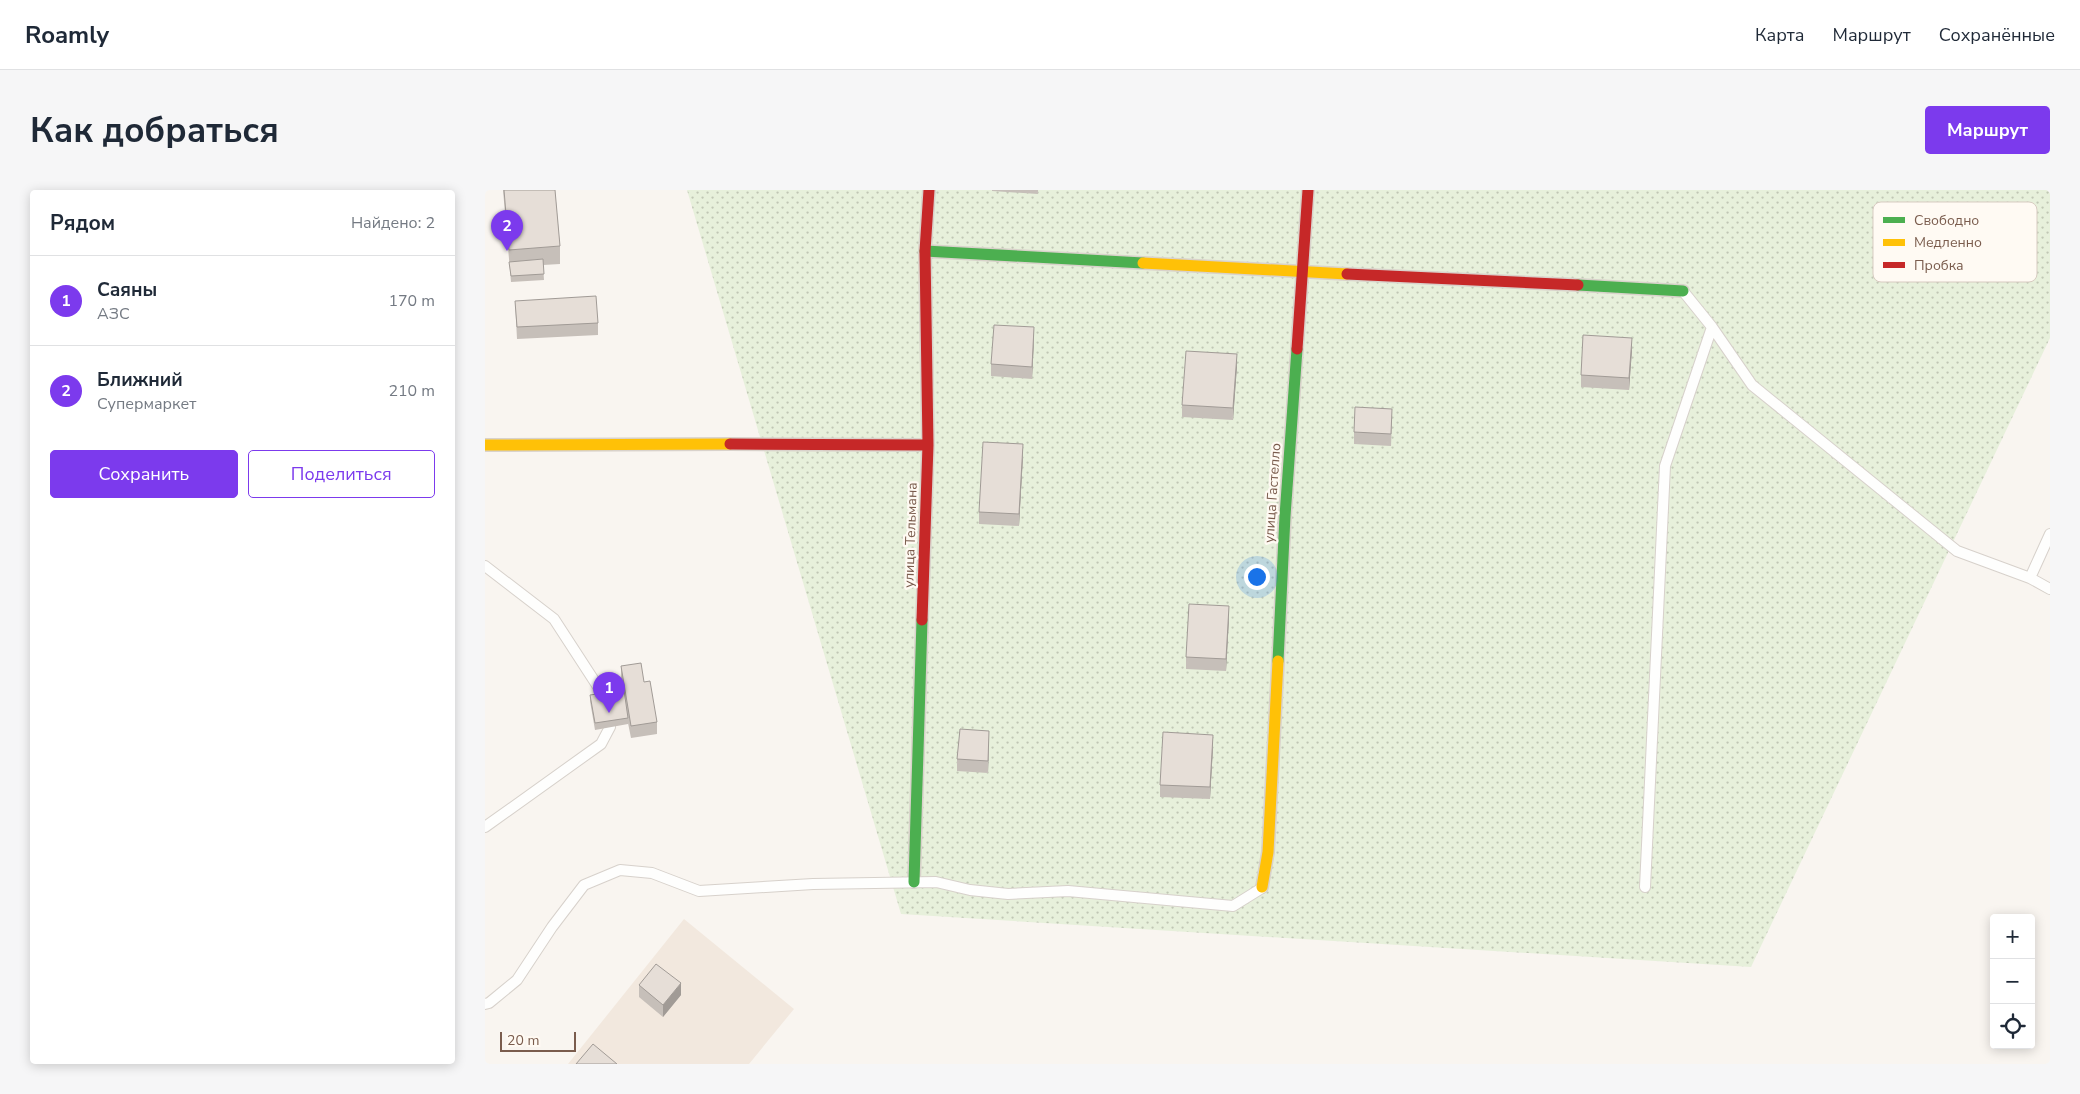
<!DOCTYPE html>
<html lang="ru">
<head>
<meta charset="utf-8">
<style>
  :root { --surface:#fff; --page:#f6f6f7; --text:#1f2937; --muted:#747a83; --line:#e0e1e3; --accent:#7c3aed }
  body { margin:0; font-family:"Nunito Sans",sans-serif; background:var(--page); color:var(--text) }
  .controls { position:absolute; right:15px; bottom:15px; display:grid; overflow:hidden; border-radius:5px; box-shadow:0 2px 12px #0003 }
  .controls button { width:45px; height:45px; display:grid; place-items:center; padding:0; border:0; border-bottom:1px solid var(--line); background:var(--surface); color:var(--text); font:25px sans-serif }
  .scale { position:absolute; left:15px; bottom:12px; width:76px; box-sizing:border-box; padding-left:5px; border:2px solid #7a5c4d; border-top:0; font-size:14px; line-height:18px; white-space:nowrap; color:#7a5c4d; -webkit-text-stroke:4px #fffaf3; paint-order:stroke }
  .you { position:absolute; left:771px; top:386px; width:18px; height:18px; margin:-12px; border:4px solid #fff; border-radius:50%; background:#1a73e8; box-shadow:0 0 0 8px #1a73e833 }
  .badge { display:grid; place-items:center; width:32px; height:32px; border-radius:50%; background:var(--accent); color:#fff; font-size:16px; font-weight:700 }
  .pin { position:absolute; translate:-50% -41px; filter:drop-shadow(0 1px 2px #0008) }
  .pin::after { content:''; position:absolute; top:26px; width:18px; height:15px; background:inherit; clip-path:polygon(0 0,100% 0,50% 100%) }
  .list { margin:0; padding:0; list-style:none }
  h2 { display:flex; justify-content:space-between; align-items:center; height:65px; margin:0; padding:0 20px; font-size:21px }
  h2 small { font-size:16px; font-weight:400; color:var(--muted) }
  .list li { display:grid; grid-template-columns:32px 1fr auto; gap:15px; align-items:center; box-sizing:border-box; height:90px; padding:0 20px; border-top:1px solid var(--line) }
  .list b { display:block; font-size:19px; white-space:nowrap }
  .list p { margin:0; font-size:16px; white-space:nowrap; color:var(--muted) }
  .list em { font-size:16px; font-style:normal; color:var(--muted) }
  .actions { display:flex; gap:10px; padding:15px 20px }
  .actions a { flex:1; padding:11px 0; border:1px solid var(--accent); border-radius:5px; text-align:center; font-size:18px; color:var(--accent) }
  .actions .main { background:var(--accent); color:#fff }
  .icon { flex:none; width:28px; height:28px; fill:none; stroke:currentColor; stroke-width:2; stroke-linecap:round; stroke-linejoin:round }
  .map { position:relative; flex:none; width:1565px; height:874px; overflow:hidden; border-radius:5px }
  header { display:flex; align-items:center; gap:30px; box-sizing:border-box; height:70px; padding:0 25px; background:var(--surface); border-bottom:1px solid var(--line) }
  header strong { font-size:24px }
  nav { display:flex; gap:28px; margin-inline-start:auto; font-size:18px }
  .intro { display:flex; align-items:center; justify-content:space-between; box-sizing:border-box; height:120px; padding:0 30px }
  h1 { margin:0; font-size:35px }
  .button { padding:12px 22px; border-radius:5px; background:var(--accent); color:#fff; font-size:18px; font-weight:700 }
  main { display:flex; gap:30px; padding:0 30px }
  aside { flex:1; background:var(--surface); border-radius:5px; box-shadow:0 2px 12px #0003 }
  .map>svg:first-child { display:block }
  .residential { fill:#f2e8de }
  .grass { fill:url(#grass-dots) }
  .lines { fill:none; stroke-linecap:round; stroke-linejoin:round }
  .lane-casing { stroke:#d7d1cb; stroke-width:12 }
  .fast-casing { stroke:#d9d2cb; stroke-width:14 }
  .slow-casing { stroke:#d9d2cb; stroke-width:14 }
  .jam-casing { stroke:#d9d2cb; stroke-width:14 }
  .lane { stroke:#fefefd; stroke-width:10 }
  .fast { stroke:#4caf50; stroke-width:11 }
  .slow { stroke:#ffc107; stroke-width:11 }
  .jam { stroke:#c62828; stroke-width:11 }
  .wall { fill:#c6bfb9 }
  .shaded-wall { fill:#a19b96 }
  .building { fill:#e6ded7; stroke:#a19b96 }
  .labels { text-anchor:middle; stroke-width:4.5; stroke-linejoin:round; paint-order:stroke }
  .street-label { font-size:14px; fill:#7a5c4d; stroke:#fffaf3 }
  .key { fill:#fffaf3; stroke:#d7cbc1; stroke-width:1 }
  .key-label { font-size:14px; fill:#7a5c4d }
</style>
</head>
<body>
<header>
<strong>Roamly</strong>
<nav><a>Карта</a><a>Маршрут</a><a>Сохранённые</a></nav>
</header>
<div class="intro"><h1>Как добраться</h1><a class="button">Маршрут</a></div>
<main>
<aside>
<h2>Рядом<small>Найдено: 2</small></h2>
<ul class="list">
<li><span class="badge">1</span><div><b>Саяны</b><p>АЗС</p></div><em>170 m</em></li>
<li><span class="badge">2</span><div><b>Ближний</b><p>Супермаркет</p></div><em>210 m</em></li>
</ul>
<div class="actions"><a class="main">Сохранить</a><a>Поделиться</a></div>
</aside>
<div class="map">
<svg width="1565" height="874" viewBox="0 0 1565 874">
  <defs>
    <pattern id="grass-dots" width="8" height="8" patternUnits="userSpaceOnUse" patternTransform="scale(1.25)"><rect width="8" height="8" fill="#e7f0db"/><path d="M2 2h.1M6 6h.1" fill="none" stroke="#c0c6b4" stroke-width="1.8" stroke-linecap="round"/></pattern>
  </defs>
  <rect width="100%" height="100%" fill="#f9f5f0"/>
  <!-- residential -->
  <path class="residential" d="M199,729L309,819L264,874H83Z"/>
  <!-- grass -->
  <path class="grass" d="M202,0H1565V148L1266,777L416,724Z"/>
  <g class="lines">
    <defs>
      <path id="lane" d="M1198,101L1227,137L1267,195L1472,361L1545,388L1565,399
        M0,376L69,429L121,509
        M1545,388L1565,344
        M0,637L116,554L125,537
        M1160,697L1180,276L1227,137
        M0,814L4,813L32,790L67,737L99,695L135,680L167,683L214,701L328,694L451,692L485,700L523,704L583,701L748,716L777,698"/>
      <path id="fast" d="M440,61L658,73
        M1093,95L1198,101
        M793,471L800,326L812,159
        M429,692L437,430"/>
      <path id="slow" d="M658,73L862,84
        M0,255L245,254
        M777,697L783,662L793,471"/>
      <path id="jam" d="M862,84L1093,95
        M812,159L823,0
        M245,254L443,255
        M437,430L443,255L440,61L444,0"/>
    </defs>
    <!-- lane casing -->
    <use href="#lane" class="lane-casing"/>
    <!-- fast casing -->
    <use href="#fast" class="fast-casing"/>
    <!-- slow casing -->
    <use href="#slow" class="slow-casing"/>
    <!-- jam casing -->
    <use href="#jam" class="jam-casing"/>
    <!-- lane -->
    <use href="#lane" class="lane"/>
    <!-- fast -->
    <use href="#fast" class="fast"/>
    <!-- slow -->
    <use href="#slow" class="slow"/>
    <!-- jam -->
    <use href="#jam" class="jam"/>
  </g>
  <!-- wall -->
  <path class="wall" d="M18,0H70L75,56V74L58,75L59,90L26,92Z
    M507,0H553V4L507,1Z
    M30,111L113,133V145L32,149Z
    M549,149L547,189L506,186V174Z
    M1147,160L1144,200L1096,197V185Z
    M752,176L748,230L697,227V215Z
    M907,231L906,256L869,254V242Z
    M538,266L534,336L494,334V322Z
    M744,428L741,481L701,479V467Z
    M136,476L159,492L172,532V544L146,548L143,533V534L110,540L105,511V505L138,500L136,488Z
    M504,553L503,583L472,581V569Z
    M728,557L725,609L675,607V595Z
    M154,795L196,805L178,827L154,807Z"/>
  <!-- shaded-wall -->
  <path class="shaded-wall" d="M549,137V149L547,189V177Z
    M1147,148V160L1144,200V188Z
    M752,164V176L748,230V218Z
    M538,254V266L534,336V324Z
    M744,416V428L741,481V469Z
    M504,541V553L503,583V571Z
    M728,545V557L725,609V597Z
    M196,793V805L178,827V815Z"/>
  <!-- building -->
  <path class="building" d="M19,0H70L75,56L24,60Z
    M58,69L59,84L26,86L24,72Z
    M111,106L113,133L32,137L30,111Z
    M509,135L549,137L547,177L506,174Z
    M1098,145L1147,148L1144,188L1096,185Z
    M701,161L752,164L748,218L697,215Z
    M870,217L907,219L906,244L869,242Z
    M498,252L538,254L534,324L494,322Z
    M704,414L744,416L741,469L701,467Z
    M156,473L159,492L165,491L172,532L146,536L136,476Z
    M139,500L143,528L110,533L105,505Z
    M475,539L504,541L503,571L472,569Z
    M678,542L728,545L725,597L675,595Z
    M171,774L196,793L178,815L154,795Z
    M108,854L132,874H91Z"/>
  <g class="labels">
    <!-- street labels -->
    <g class="street-label">
      <text transform="translate(787 303) rotate(-86)" y="5">улица Гастелло</text>
      <text transform="translate(425 345) rotate(-88)" y="5">улица Тельмана</text>
    </g>
  </g>
  <!-- legend -->
  <rect x="1388" y="12" width="164" height="80" rx="8" class="key"/>
  <rect x="1398" y="27" width="22" height="6" fill="#4caf50"/>
  <rect x="1398" y="49" width="22" height="7" fill="#ffc107"/>
  <rect x="1398" y="72" width="22" height="6" fill="#c62828"/>
  <g class="key-label">
    <text x="1429" y="35">Свободно</text>
    <text x="1429" y="57">Медленно</text>
    <text x="1429" y="80">Пробка</text>
  </g>
</svg>
<div class="controls">
<button>+</button>
<button>−</button>
<button><svg class="icon" aria-label="locate" viewBox="0 0 24 24"><circle cx="12" cy="12" r="6"/><path d="M12 2v4M12 18v4M2 12h4M18 12h4"/></svg></button>
</div>
<div class="scale">20 m</div>
<div class="you"></div>
<div class="pin badge" style="left:124px;top:523px">1</div>
<div class="pin badge" style="left:22px;top:61px">2</div>
</div>
</main>
</body>
</html>
